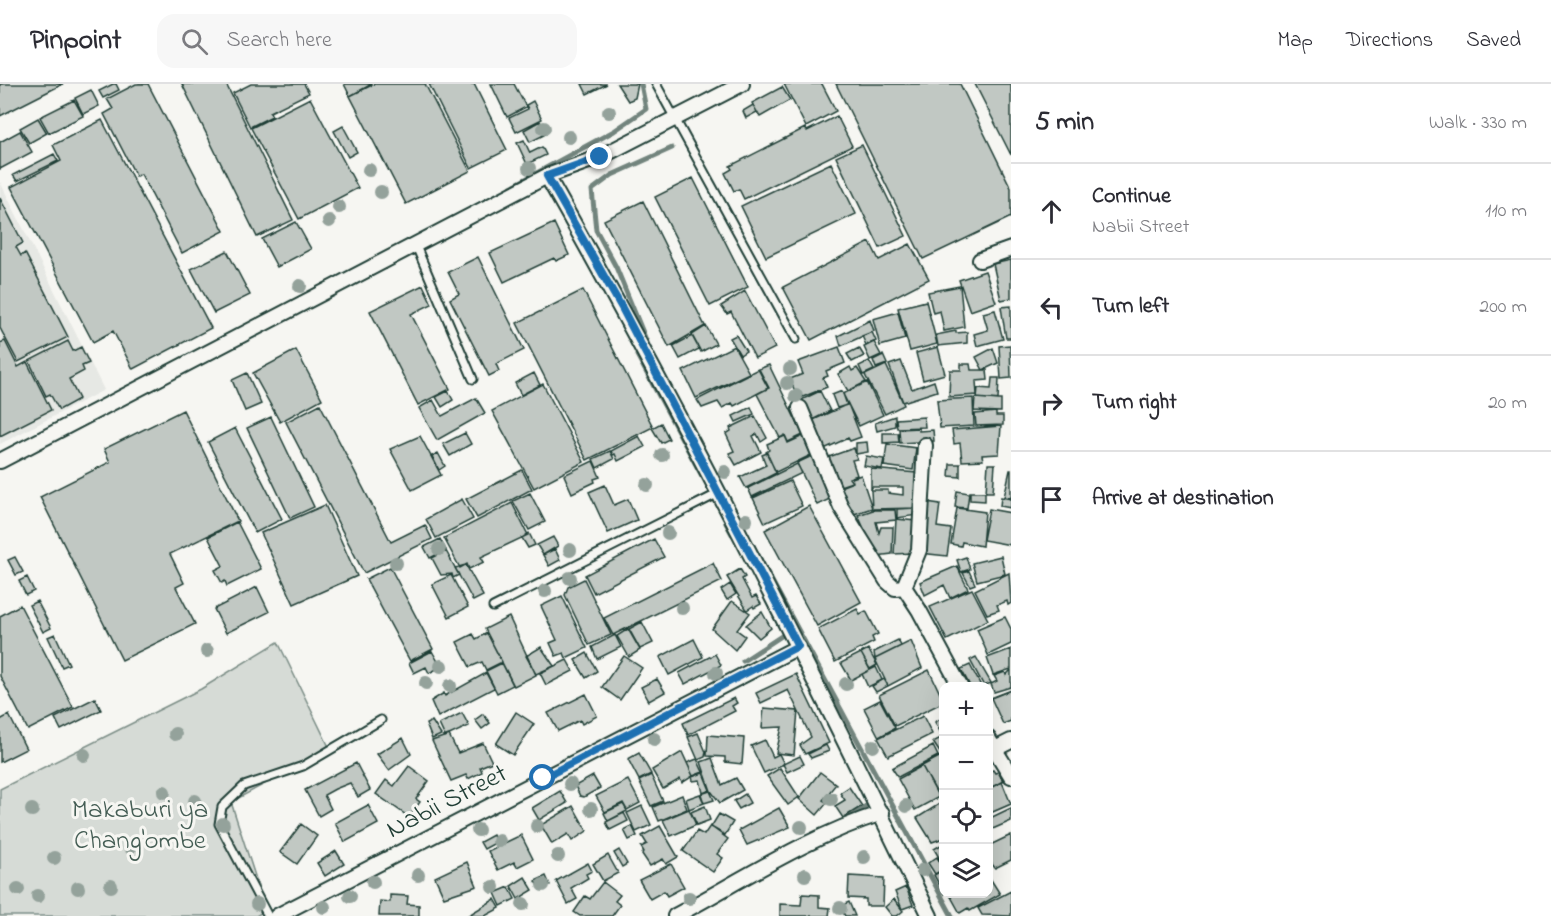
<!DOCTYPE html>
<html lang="en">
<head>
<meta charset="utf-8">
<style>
  :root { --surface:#fff; --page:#f7f7f7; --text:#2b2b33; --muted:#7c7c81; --line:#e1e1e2 }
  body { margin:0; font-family:"Indie Flower",sans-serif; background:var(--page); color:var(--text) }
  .controls { position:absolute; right:18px; bottom:18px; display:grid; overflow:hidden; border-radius:12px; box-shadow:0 6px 24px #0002 }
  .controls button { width:54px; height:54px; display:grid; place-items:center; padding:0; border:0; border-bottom:2px solid var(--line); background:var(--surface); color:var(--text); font:30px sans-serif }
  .stop { position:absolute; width:18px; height:18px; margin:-14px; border:4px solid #1f6fb2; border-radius:50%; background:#fff }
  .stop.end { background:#1f6fb2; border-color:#fff; box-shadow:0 2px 6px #0008 }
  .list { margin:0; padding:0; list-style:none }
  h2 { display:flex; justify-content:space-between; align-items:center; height:78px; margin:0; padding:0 24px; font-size:26px }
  h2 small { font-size:20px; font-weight:400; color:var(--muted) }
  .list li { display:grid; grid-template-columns:39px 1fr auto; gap:18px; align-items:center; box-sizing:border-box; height:96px; padding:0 24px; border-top:2px solid var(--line) }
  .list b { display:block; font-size:22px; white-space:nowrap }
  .list p { margin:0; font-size:20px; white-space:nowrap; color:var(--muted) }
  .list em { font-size:20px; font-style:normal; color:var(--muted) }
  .icon { flex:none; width:33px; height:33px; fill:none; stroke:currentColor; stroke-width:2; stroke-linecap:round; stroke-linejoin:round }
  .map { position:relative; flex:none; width:1011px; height:832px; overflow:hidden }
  header { display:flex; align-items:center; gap:36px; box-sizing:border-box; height:84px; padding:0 30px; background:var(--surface); border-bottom:2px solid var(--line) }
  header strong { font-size:28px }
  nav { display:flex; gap:33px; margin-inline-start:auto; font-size:21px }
  .search { width:420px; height:54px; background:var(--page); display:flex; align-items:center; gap:15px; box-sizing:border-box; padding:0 21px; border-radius:18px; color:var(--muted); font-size:22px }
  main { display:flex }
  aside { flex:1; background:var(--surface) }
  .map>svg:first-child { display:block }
  .built { fill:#e6e8e4 }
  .green { fill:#d6dbd6; stroke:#7a8c85; stroke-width:1.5 }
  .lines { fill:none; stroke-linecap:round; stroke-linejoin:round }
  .stream { stroke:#72847d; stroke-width:5 }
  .building { fill:#c1c8c3; stroke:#1f3d34; stroke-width:1.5 }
  .lane-casing { stroke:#1f3d34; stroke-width:11 }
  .street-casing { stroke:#1f3d34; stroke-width:18 }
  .lane { stroke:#f6f6f2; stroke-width:7 }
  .street { stroke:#f6f6f2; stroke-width:14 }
  .tree { fill:#94a29b }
  .route { stroke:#1f6fb2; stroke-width:8 }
  .labels { text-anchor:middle; stroke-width:6; stroke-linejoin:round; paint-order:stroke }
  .street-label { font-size:27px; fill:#1f3d34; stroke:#f6f6f2 }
  .park-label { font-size:27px; fill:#445d54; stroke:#f6f6f2 }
</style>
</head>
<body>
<header>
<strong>Pinpoint</strong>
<div class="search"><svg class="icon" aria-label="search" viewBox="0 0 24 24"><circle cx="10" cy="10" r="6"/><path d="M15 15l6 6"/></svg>Search here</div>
<nav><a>Map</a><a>Directions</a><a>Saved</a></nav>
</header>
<main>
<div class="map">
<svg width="1011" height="832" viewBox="0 0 1011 832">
  <rect width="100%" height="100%" fill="#f6f6f2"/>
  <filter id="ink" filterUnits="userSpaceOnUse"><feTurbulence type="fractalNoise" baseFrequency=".0167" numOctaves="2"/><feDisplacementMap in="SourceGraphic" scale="12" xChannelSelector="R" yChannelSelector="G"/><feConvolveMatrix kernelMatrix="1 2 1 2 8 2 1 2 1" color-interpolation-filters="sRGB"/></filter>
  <g filter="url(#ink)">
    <!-- built -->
    <path class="built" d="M0,98L104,306L0,360Z"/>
    <!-- green -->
    <path class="green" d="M278,558L330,665L231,718L266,826L256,832H0V705L201,605Z"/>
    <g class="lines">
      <!-- stream -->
      <path class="stream" d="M511,103L614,47L646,25L641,0
        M648,261L616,183L596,146L592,106L612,91L672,64
        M637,271L702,392
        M726,439L732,450
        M751,458L952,832
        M743,577L786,549L784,545
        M846,735L872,718"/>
    </g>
    <!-- building -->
    <path class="building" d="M0,0H63L0,32Z
      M113,0H116L119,6L103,14L99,7Z
      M136,0H148L224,147L182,169L141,90L136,92L104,30L113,25L107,15Z
      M182,0H226L293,136L257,153Z
      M251,0H304L309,9L270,28L272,32L250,43L233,9Z
      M344,0H372L350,12Z
      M374,0H425L470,87L406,120L350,12Z
      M429,0H474L507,66L471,84Z
      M491,0H514L526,23L507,33Z
      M582,0H607L587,10Z
      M617,0H638L635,14L628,17Z
      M784,0H822L836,27L806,43Z
      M836,0H960L1011,104V133L923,175Z
      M975,0H1011V71Z
      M782,3L790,16L760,33L752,19Z
      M91,6L99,22L83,30L75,14Z
      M310,14L358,104L299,135L251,44Z
      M74,16L83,32L49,49L40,33Z
      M533,17L542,35L516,48L509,34L528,25L526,21Z
      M753,21L757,28L746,34L743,27Z
      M837,32L852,62L744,115L739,105L734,107L725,89L732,85L730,82L805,44L807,47Z
      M38,34L47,49L29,59L20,44Z
      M102,36L211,244L133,285L113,247L93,258L11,103L61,77L53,61Z
      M540,37L546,50L530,58L524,46Z
      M343,42L357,68L348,73L334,47Z
      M20,47L32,68L0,85V58Z
      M524,56L530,69L542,63L546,71L527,80L517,59Z
      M862,61L906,152L880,164L836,73Z
      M54,70L58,77L17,97L13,91Z
      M831,79L856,130L766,173L741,122Z
      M693,94L748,203L710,222L655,113Z
      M0,114L23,159L16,163L21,172L25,169L68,253L18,278L0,244Z
      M643,117L705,242L669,263L604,136Z
      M296,138L311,165L277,183L262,155Z
      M554,139L569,171L556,177L554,174L504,198L490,169Z
      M870,158L879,176L910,160L929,195L811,256L783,203Z
      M227,167L250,211L214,229L191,185Z
      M478,173L524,266L496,280L499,287L489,292L450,215L459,210L448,188Z
      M1011,176V214L1001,216L993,180Z
      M985,187L996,218L970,227L959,196Z
      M423,201L432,220L411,230L450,305L418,321L370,227Z
      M960,202L964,243L944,247L940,227L933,229L928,208Z
      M583,206L653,343L587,376L517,239Z
      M745,207L775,264L755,274L731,228L727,230L721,222Z
      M926,217L937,260L910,267L898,224Z
      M1011,222V254H1006L1001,223Z
      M995,226L1003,255L977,262L974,250L988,246L983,229Z
      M898,228L905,255L880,262L873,235Z
      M870,236L874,247L841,262L838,252Z
      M706,242L716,260L701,268L692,251Z
      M956,247V249L967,248V259L938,262L936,251Z
      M872,248L876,257L866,261L862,252Z
      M736,251L746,267L740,271L730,254Z
      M692,252L699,265L680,275L673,262Z
      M5,257L18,283L27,278L51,326L0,352V259Z
      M68,257L73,267L81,263L89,279L82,282L84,287L69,295L79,315L59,326L50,310L46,312L29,277Z
      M874,258L881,271L870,276L864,263Z
      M1010,261L1011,294L1001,295L999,262Z
      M734,262L749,289L696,314L683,287Z
      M839,263L845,279L826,287L828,292L823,294L827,303L798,315L790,295L803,290L798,278Z
      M938,263L945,290L923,296L916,269Z
      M859,264L864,272L852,278L847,270Z
      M993,264L998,279L983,286L976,273Z
      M296,266L322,315L280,338L253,289Z
      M883,271L887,280L876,284L873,276Z
      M869,277L874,286L863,291L859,282Z
      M901,277L912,305L934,297L937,307L903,318L889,281Z
      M961,280H970L971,286H987L988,296L976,297L977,311L949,313L950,286H961Z
      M769,281L803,351L788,358L785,351L780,354L757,310L769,304L759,285Z
      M886,281L904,321L885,330L865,291Z
      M850,283L852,287L857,284L866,298L848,307L838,290Z
      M758,285L768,304L734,322L732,319L722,324L718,318L702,324L697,316Z
      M247,289L261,320L245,327L232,296Z
      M534,289L540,301L521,311L515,299Z
      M992,294H999L998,316L977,314L978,304L991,305Z
      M867,298L883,331L859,342L843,310Z
      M543,300L584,378L534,404L492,327Z
      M448,307L453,316L442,323L436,313Z
      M820,307L830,327L810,337L799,317Z
      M842,307L847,321L837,324L832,311Z
      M476,314L485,329L437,356L419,324L433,316L442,332Z
      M973,314L974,342L940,344L937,316Z
      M975,314L1001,316V328L974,327Z
      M320,320L391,458L425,441L432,455L364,489L286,338Z
      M848,320L861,353L850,357L848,354L824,365L811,337Z
      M751,323L754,330L736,338L733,332Z
      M183,326L238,437L170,470L184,499L176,503L195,540L122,576L40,413L110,378L104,365Z
      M996,328V332H1003V341L976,342L975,330Z
      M755,332L767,354L761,358L757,350L753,352L761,368L736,381L729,369L734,367L726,350L731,347L730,344Z
      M895,332V342L877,347L875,339Z
      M271,333L314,423L290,434L247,344Z
      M924,333L925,343L897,344L896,335Z
      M661,339L669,355L661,359L652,344Z
      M1001,342L999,370L982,371L983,376L962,377L960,359L954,360L952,346Z
      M235,344L282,435L255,449L208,358Z
      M919,344V347L933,346L934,357L900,359L899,345Z
      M465,349L471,360L450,372L443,360Z
      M883,349H898L899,358L883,359Z
      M420,352L441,391L412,406L390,365Z
      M639,352L645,363L618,377L615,370L613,371L611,367Z
      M785,352L788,359L803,352L811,371L776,388L766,368L769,366L767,360Z
      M867,358L868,368L856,370V359Z
      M887,360L916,364L913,386L884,382Z
      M854,364L857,375L852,376L857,391L849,394L852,398L840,402L826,374Z
      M610,367L614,375L597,384L593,375Z
      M438,369L445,382L439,386L432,372Z
      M767,369L776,389L746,404L740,393L766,381L762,371Z
      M812,372L832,414L817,421L797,379Z
      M866,372L884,375L882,385L864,382Z
      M593,377L600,393L594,395L595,398L572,409L564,391Z
      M797,380L802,389L752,413L748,404Z
      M950,380H960V393L949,392Z
      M988,380H995L993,408H986Z
      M871,385L917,389L918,424L872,425L871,406H888V409L903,411V403H872L871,406Z
      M522,386L532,405L477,434L466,415Z
      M1010,386H1011V414L1004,413Z
      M861,391L872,424L854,430L840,403L853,398L852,394Z
      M790,397L802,422L765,439L753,414Z
      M605,401L614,421L628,415L637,436L608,449L589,408Z
      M957,407L969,409L967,424L955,423Z
      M970,408H985V417L970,416Z
      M530,409L545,438L529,446L513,417Z
      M1001,413L1011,415V424L1000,422Z
      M462,415L473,435L436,454L426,435Z
      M927,418L940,420L937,443L951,445L947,472L920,469Z
      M512,419L528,451L481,473L484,478L469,485L467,480L460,484L444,454Z
      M325,421L357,492L294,520L261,449Z
      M809,422L861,518L817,542L765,446Z
      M916,424L918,431L897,434V425Z
      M957,424L985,428L982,462L962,458L961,462L951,460Z
      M989,425L1011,429V461L983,456Z
      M873,426H895L896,436L876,438L879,449L881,443H893L892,470L876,472L858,431Z
      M896,435L916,437L913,469L894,470Z
      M237,438L261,485L227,502L225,497L222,499L215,486L223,482L208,453Z
      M529,449L535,461L528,464L522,454Z
      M553,453L558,462L543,471L537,461Z
      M440,455L446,466L430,474L424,463Z
      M654,455L664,473L594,509L585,491Z
      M555,465L560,476L549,482L543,471Z
      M446,467L459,491L453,494L452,490L441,491L432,474Z
      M1001,472L1005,490L977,497L972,479Z
      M15,473L23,488L16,491L8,476Z
      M966,473L970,485L961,488L957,476Z
      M713,479L722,497L613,551L604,534Z
      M466,481L483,512L473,517L455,484Z
      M957,482L968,505L950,514L944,501L925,511L920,498Z
      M390,483L433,565L410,577L366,495Z
      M740,485L745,493L742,495L752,514L756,512L761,520L754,524L753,522L747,526L727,493Z
      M969,487L975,500L970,502L963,489Z
      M1009,489L1011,519L1008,521L1007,517L997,521L999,526L987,530L975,506Z
      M451,491L468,523L449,533L432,500Z
      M27,493L34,507L26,511L19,497Z
      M584,495L611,551L589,561L565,511L568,503Z
      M730,500L736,510L727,516L721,506Z
      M257,503L269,528L226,549L214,525Z
      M972,505L988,536L947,556L930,523Z
      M562,512L587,564L566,574L564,569L556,572L550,559L557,556L541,522Z
      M37,517L51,544L43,548L29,521Z
      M732,517L750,529L737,546L745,552L735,566L712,545Z
      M20,521L73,623L28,646L0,592V532Z
      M857,525L860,530L866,527L878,550L872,553L874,558L835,578L818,545Z
      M762,528L771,544L759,554L746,541Z
      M509,533L536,591L514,602L485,545Z
      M1005,533L1011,545V560L988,571L977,545Z
      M642,538L653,559L640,565L629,545Z
      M628,545L640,566L629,573L617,552Z
      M487,549L502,578L486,586L482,578L470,583L457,558L473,550L476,555Z
      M55,550L69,580L62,583L48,553Z
      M615,551L621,563L597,575L592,563Z
      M694,555L703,573L669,591L660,573Z
      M898,556L901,562L875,575L874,568Z
      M911,557L922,584L888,602L875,575Z
      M541,563L554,582L536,590L526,572Z
      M868,565L877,581L870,585L861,569Z
      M1011,565V585L993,591L987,574Z
      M432,567L441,583L429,589L426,583L414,589L409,579Z
      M587,569L597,587L586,594L575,576Z
      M861,569L870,586L851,596L841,579Z
      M715,570L721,581L685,600L679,589Z
      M624,572L642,584L620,616L602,603Z
      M976,573L991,599L984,602L970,576Z
      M567,576L573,587L546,601L540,589Z
      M502,579L513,601L497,609L486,587Z
      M970,581L981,602H970L961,585Z
      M876,583L882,596L868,603L862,590Z
      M929,586L944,618L895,642L879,611Z
      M1011,586V603L994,608L991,600L997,597L994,592L1005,588L1006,591Z
      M486,589L494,604L438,633L431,617L444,609L445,612Z
      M796,590L829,659L805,670L800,661L811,653L788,606L761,619L756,609Z
      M657,595L665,608L649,617L641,603Z
      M884,595L888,602L876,608L872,602Z
      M1011,606V637L1003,640L991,614Z
      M586,610L597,632L582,640L580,636L558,647L548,629Z
      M95,614L101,626L61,646L55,634Z
      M734,614L737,619L732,622L735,627L688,651L683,639Z
      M880,616L895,644L879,653L864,624Z
      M764,624L798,627L794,671L776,669L782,643L762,644Z
      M516,628L534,640L513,671L496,660Z
      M462,629L469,642L445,653L439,640Z
      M483,630L490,639L482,645L475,636Z
      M9,631L26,665L0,678V636Z
      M923,632L932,650L888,672L878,654Z
      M944,633V675L933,658L943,653L935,638Z
      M432,637L441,651L432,655L426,640Z
      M698,649L706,668L705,673L698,676L688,653Z
      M449,651L458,669L483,659L492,678L480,683L482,688L468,695L466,691L451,697L432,657Z
      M708,651L744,654L742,680L725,678V673L707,672Z
      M403,654L411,670L389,686L377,670Z
      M765,656L773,673L779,670L784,680L764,689L751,662Z
      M826,661L829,667L811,674L808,670Z
      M933,662L938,672L898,693L892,684Z
      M682,668L693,692L682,699L680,695L663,705L652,686Z
      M639,669L651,690L639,696L628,675Z
      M800,672L804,680L787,688L783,680Z
      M941,672L944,706L937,710L922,682Z
      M712,674L722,701L736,694L743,706L720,719L711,707L701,678Z
      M697,675L703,688L693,692L687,679Z
      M356,679L370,706L358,713L350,699L335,705L324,711L331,725L319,732L305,706Z
      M409,682L429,697L416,715L420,718L409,733L376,710L386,696L394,702Z
      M922,682L939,713L915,726L898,695Z
      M780,684L799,713L788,721L767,692Z
      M993,686L995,689L998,688L1003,697L992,703L988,688Z
      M820,688L836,700L823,716L827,719L817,731L799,715Z
      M703,689L710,706L703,709L700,696L693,697L692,693Z
      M651,691L663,717L651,722L639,697Z
      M593,692L600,704L584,713L580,712L575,702Z
      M628,696L640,719L627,726L623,719L605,728L596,712Z
      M1002,698L1011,720L988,730V705Z
      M849,703L862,722L843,734L835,722L845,716L840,709Z
      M560,707L567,719L539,736L532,724Z
      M710,707L714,716L704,719L701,710Z
      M700,710L704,719L689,725L686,715Z
      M745,710L750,719L739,725L734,717Z
      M682,711L687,725L659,737L653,723Z
      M944,717V754L932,758L917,734Z
      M623,720L627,727L608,737L604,729Z
      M368,721L378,740L345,758L335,739Z
      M573,722L587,747L572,757L568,750L552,760L541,741Z
      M642,722L651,741L636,748L627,729Z
      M705,722L710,736L697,741L691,728Z
      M779,724L790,743L747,761L739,746Z
      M1011,724V737L988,747V735Z
      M689,725L696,741L671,752L663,736Z
      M624,729L628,737L610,746L606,738Z
      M719,730L733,738L725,751L711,743Z
      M301,740L317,752L297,780L280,768Z
      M632,742L637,752L629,756L624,746Z
      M660,742L678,773L666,780L663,775L650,782L642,770L644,768L641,763L647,760L642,752Z
      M710,742L728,755L717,770L723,774L713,788L683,767L697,747L704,751Z
      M493,751L497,758L484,765L480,758Z
      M521,751L533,775L517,783L514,778L498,786L488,767Z
      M1011,751V776L995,784L988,775V762Z
      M944,759V782L934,765Z
      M619,766L627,780L622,783L614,769Z
      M336,767L344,780L325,792L317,779Z
      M608,771L618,789L603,797L593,780Z
      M937,773L944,785L935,790L928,779Z
      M467,778L477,802L444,813L435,793Z
      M588,779L592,787L586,790L588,794L571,804L577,815L568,820L556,797Z
      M671,780L684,803L667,812L664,807L650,815L639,796Z
      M943,786H944V809L934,791Z
      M988,791L1000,810L970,827L968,824L960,829L950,811L988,810Z
      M546,792L550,801L540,806L535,797Z
      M849,792L884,794L883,822H866V815L848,814Z
      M525,793L533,806L518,815L511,802Z
      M603,798L620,811L615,817L620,821L612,832H580L574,828L585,812L590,815Z
      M509,803L515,815L501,822L495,809Z
      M906,803L913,821L902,825L895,808Z
      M1011,807V832L982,831L978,824Z
      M802,810L819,811V823L830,824L829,832H780V820L801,821Z
      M390,811L408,812L407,820L419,821V832H379L380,817L390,818Z
      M495,815L500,824L485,832H467Z
      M894,815L903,827L897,832H892L885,823Z
      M849,818L855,832H845L840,822Z"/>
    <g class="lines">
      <defs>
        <path id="lane" d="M656,0L796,255
          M416,162L473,295
          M493,523L719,409
          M268,832L219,740L222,723L244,702L303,682L381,636"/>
        <path id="street" d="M547,92C684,334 809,582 930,832
          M980,176L1011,165
          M800,324L841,423L887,497L895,504L904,503L919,526L960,602
          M0,377L547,92L600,73L742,0
          M904,503L919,466L925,361
          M988,654L1011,692
          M995,665L1011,657
          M277,832L798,563
          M675,832C742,796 809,752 882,729"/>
      </defs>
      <!-- lane casing -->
      <use href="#lane" class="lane-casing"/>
      <!-- street casing -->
      <use href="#street" class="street-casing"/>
      <!-- lane -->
      <use href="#lane" class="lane"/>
      <!-- street -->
      <use href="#street" class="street"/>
    </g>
    <!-- trees -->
    <g class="tree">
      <circle cx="609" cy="28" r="7"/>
      <circle cx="544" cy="44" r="7"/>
      <circle cx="569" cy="53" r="7"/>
      <circle cx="529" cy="84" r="7"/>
      <circle cx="369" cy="86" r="7"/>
      <circle cx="381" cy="108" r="7"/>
      <circle cx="339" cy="123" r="7"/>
      <circle cx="329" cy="137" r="7"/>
      <circle cx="300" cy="202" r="7"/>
      <circle cx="790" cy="285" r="7"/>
      <circle cx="787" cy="299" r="7"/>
      <circle cx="796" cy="312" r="7"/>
      <circle cx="662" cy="371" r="7"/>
      <circle cx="725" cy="388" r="7"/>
      <circle cx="647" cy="401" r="7"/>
      <circle cx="746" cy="436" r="7"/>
      <circle cx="668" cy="449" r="7"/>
      <circle cx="439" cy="465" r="7"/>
      <circle cx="570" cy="466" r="7"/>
      <circle cx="396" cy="479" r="7"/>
      <circle cx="570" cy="494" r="7"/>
      <circle cx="545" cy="507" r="7"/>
      <circle cx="682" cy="524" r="7"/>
      <circle cx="207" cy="567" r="7"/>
      <circle cx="441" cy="582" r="7"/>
      <circle cx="716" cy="589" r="7"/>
      <circle cx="426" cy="599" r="7"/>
      <circle cx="846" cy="600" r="7"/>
      <circle cx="450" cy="602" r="7"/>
      <circle cx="175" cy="650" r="7"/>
      <circle cx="654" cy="655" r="7"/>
      <circle cx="873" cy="662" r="7"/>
      <circle cx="84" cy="671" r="7"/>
      <circle cx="570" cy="700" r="7"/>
      <circle cx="164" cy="708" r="7"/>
      <circle cx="831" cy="715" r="7"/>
      <circle cx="195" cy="717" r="7"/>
      <circle cx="906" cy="722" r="7"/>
      <circle cx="591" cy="725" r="7"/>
      <circle cx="32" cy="726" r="7"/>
      <circle cx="223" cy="740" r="7"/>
      <circle cx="537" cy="742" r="7"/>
      <circle cx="801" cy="743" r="7"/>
      <circle cx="478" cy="746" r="7"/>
      <circle cx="499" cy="757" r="7"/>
      <circle cx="130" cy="763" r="7"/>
      <circle cx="558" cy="772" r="7"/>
      <circle cx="864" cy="773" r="7"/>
      <circle cx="54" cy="774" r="7"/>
      <circle cx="923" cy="786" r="7"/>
      <circle cx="418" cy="791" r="7"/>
      <circle cx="805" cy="791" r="7"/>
      <circle cx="373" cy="798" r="7"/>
      <circle cx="543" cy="801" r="7"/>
      <circle cx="111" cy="802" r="7"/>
      <circle cx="493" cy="803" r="7"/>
      <circle cx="78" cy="804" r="7"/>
      <circle cx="18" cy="805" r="7"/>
      <circle cx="38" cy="812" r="7"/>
      <circle cx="350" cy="812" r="7"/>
      <circle cx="689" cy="814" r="7"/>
      <circle cx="257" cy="820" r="7"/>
      <circle cx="523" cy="820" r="7"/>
      <circle cx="324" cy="823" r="7"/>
      <circle cx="840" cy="824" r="7"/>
    </g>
  </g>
  <g class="lines" filter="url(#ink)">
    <!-- route -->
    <path class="route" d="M543,694L798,562L622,224L547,92L600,73"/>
  </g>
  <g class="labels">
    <!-- street labels -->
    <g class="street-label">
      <text transform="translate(446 716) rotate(-27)" y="9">Nabii Street</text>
    </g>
    <!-- park labels -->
    <g class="park-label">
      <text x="140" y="733">Makaburi ya<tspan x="140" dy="31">Chang'ombe</tspan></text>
    </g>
  </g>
</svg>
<div class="controls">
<button>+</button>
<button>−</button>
<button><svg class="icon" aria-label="locate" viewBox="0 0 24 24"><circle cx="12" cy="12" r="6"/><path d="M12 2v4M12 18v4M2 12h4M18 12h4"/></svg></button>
<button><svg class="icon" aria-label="layers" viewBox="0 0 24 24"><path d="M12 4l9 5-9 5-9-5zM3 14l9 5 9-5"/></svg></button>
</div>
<div class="stop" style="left:543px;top:694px"></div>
<div class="stop end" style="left:600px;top:73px"></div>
</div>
<aside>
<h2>5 min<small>Walk · 330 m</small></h2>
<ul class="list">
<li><svg class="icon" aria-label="ahead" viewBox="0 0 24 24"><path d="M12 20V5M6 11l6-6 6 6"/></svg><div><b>Continue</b><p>Nabii Street</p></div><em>110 m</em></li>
<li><svg class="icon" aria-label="left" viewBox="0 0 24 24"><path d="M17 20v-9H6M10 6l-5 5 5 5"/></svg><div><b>Turn left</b></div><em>200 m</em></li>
<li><svg class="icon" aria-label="right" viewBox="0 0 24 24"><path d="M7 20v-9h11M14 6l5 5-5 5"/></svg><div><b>Turn right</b></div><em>20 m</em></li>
<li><svg class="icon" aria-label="arrive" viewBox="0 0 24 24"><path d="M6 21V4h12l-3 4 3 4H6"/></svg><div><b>Arrive at destination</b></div></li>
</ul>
</aside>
</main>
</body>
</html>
